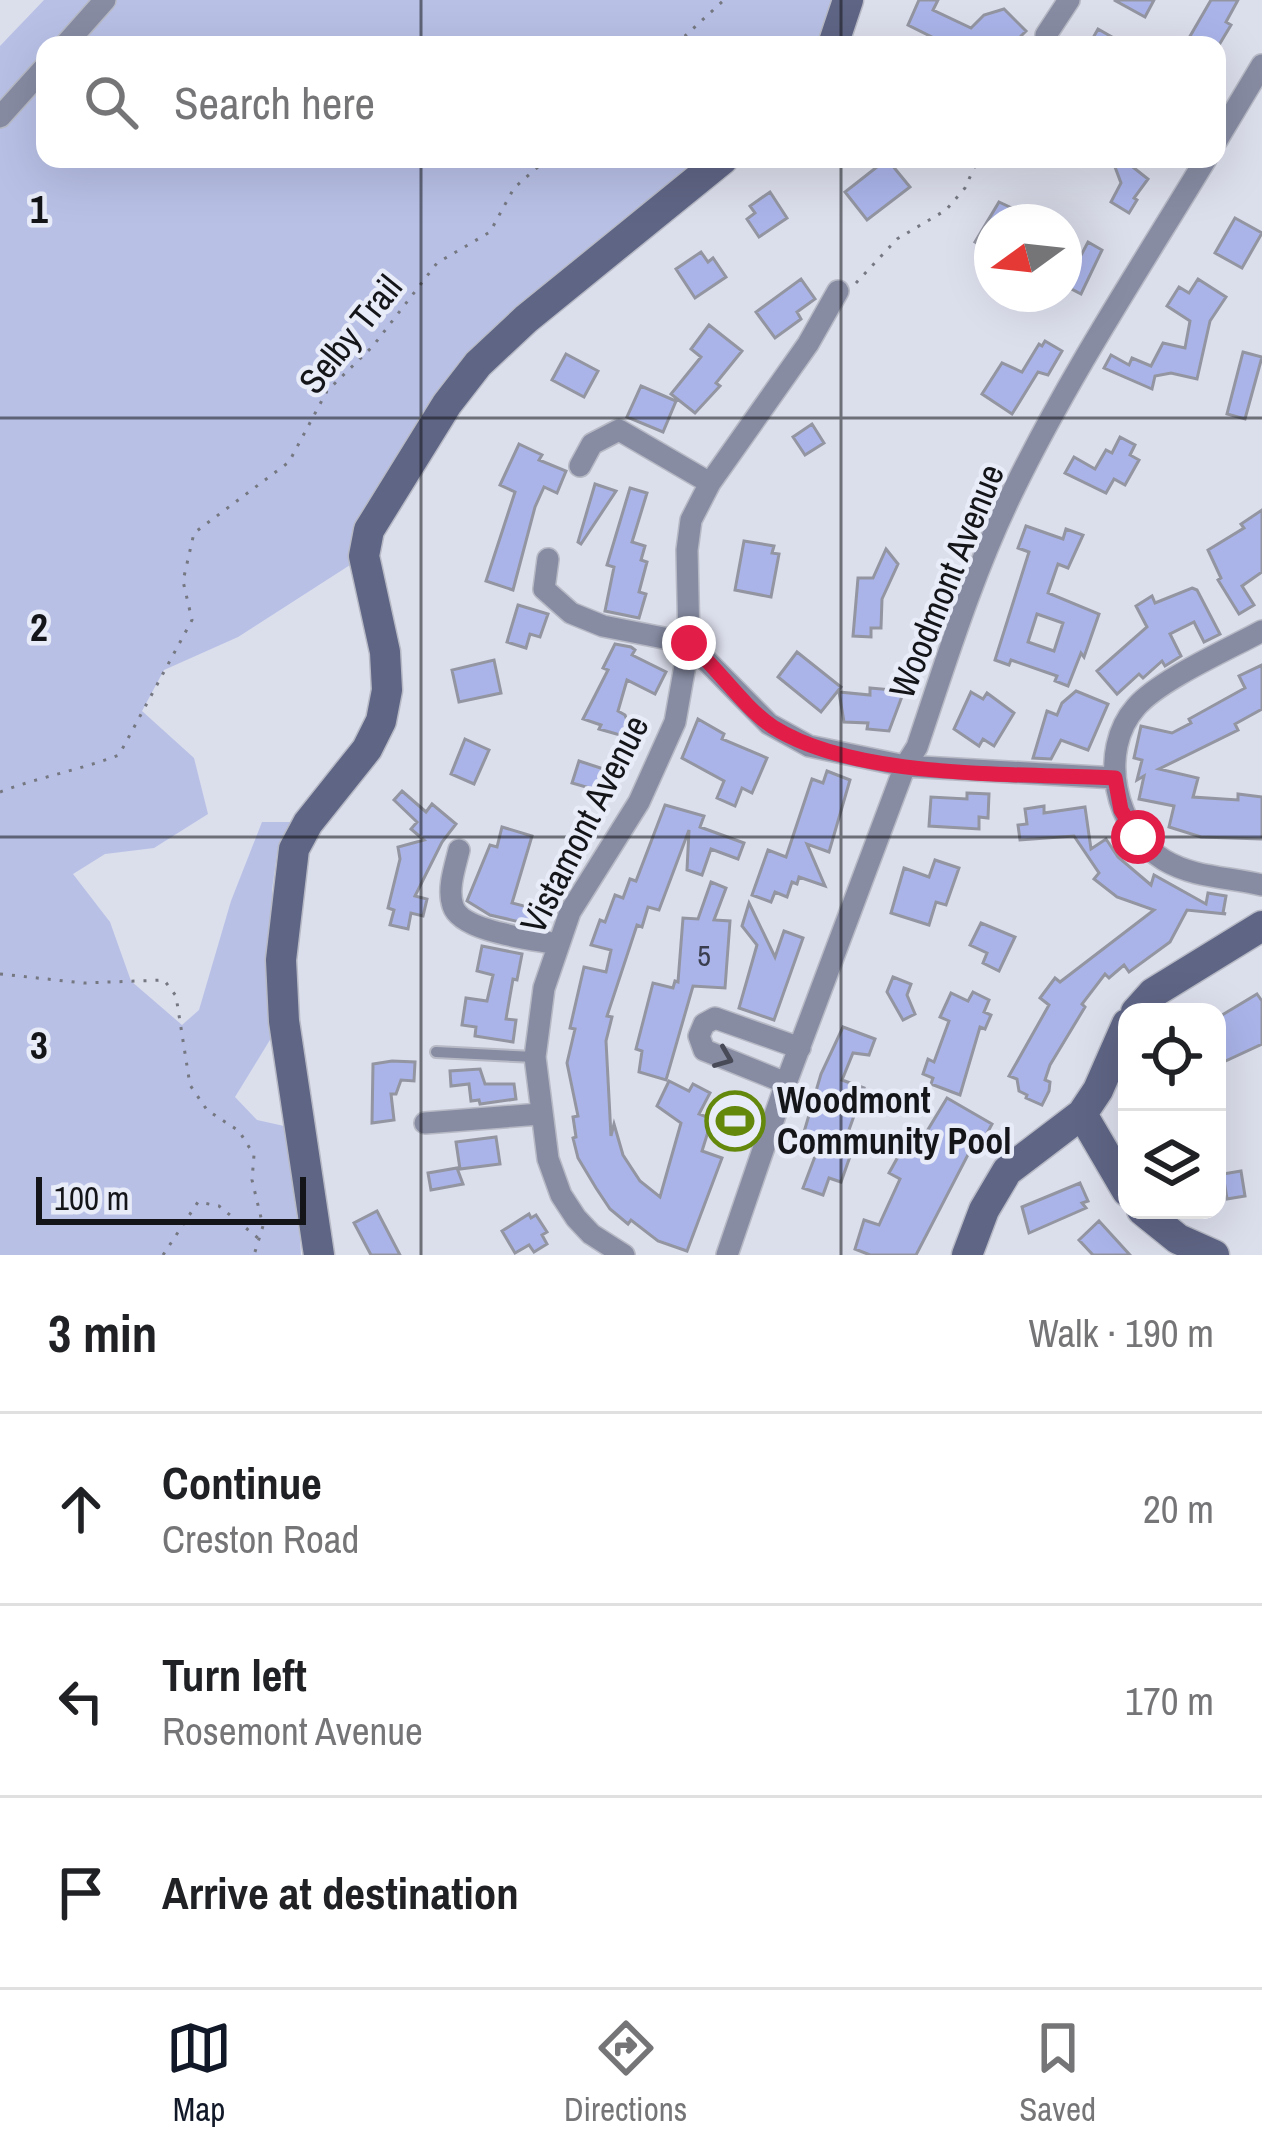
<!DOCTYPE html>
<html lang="en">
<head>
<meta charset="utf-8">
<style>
  :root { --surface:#fff; --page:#f2f2f2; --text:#202124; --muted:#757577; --line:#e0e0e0; --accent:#111827 }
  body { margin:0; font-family:"Archivo Narrow",sans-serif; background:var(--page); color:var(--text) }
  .controls { position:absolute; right:36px; bottom:36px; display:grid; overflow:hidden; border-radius:24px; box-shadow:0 12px 48px #0002 }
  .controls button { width:108px; height:108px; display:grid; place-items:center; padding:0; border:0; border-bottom:3px solid var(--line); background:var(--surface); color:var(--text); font:60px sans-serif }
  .compass { position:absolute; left:974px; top:204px; width:108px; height:108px; border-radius:50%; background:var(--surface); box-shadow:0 12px 48px #0002; rotate:255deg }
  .scale { position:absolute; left:36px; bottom:30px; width:270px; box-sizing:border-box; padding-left:12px; border:6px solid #141519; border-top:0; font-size:33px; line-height:42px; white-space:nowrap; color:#141519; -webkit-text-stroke:9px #e8ebf8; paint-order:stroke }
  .stop { position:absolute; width:36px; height:36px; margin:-27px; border:9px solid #e11d48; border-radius:50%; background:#fff }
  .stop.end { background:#e11d48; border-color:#fff; box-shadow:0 3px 12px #0008 }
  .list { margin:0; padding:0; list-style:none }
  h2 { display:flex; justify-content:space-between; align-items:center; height:156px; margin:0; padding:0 48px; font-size:51px }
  h2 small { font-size:39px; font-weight:400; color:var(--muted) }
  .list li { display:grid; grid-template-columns:78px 1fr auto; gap:36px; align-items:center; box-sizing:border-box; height:192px; padding:0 48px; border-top:3px solid var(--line) }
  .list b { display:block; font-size:45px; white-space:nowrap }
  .list p { margin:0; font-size:39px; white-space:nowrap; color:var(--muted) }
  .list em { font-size:39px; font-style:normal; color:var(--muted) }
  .icon { flex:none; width:66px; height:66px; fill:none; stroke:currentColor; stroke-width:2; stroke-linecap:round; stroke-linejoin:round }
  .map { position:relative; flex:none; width:1262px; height:1255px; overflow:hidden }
  .search { position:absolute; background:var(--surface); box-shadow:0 12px 48px #0002; left:36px; right:36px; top:36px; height:132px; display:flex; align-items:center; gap:30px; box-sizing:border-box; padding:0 42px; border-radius:24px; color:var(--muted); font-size:45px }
  .sheet { height:732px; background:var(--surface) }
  nav { display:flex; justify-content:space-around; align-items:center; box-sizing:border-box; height:168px; border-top:3px solid var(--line); background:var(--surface); font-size:33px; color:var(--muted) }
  nav a { display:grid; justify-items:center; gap:6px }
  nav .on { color:var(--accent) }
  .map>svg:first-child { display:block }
  .green { fill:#b8c0e6 }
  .water { fill:#919ace }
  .building { fill:#aab4e9; stroke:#9395a1; stroke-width:3; fill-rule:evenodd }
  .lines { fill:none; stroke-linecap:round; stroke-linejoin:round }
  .lane-casing { stroke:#b7bac5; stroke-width:14 }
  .street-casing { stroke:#b7bac5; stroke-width:24 }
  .secondary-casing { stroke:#b7bac5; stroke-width:33 }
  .path { stroke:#767881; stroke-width:3; stroke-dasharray:3 9; stroke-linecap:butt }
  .lane { stroke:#878ca3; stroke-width:10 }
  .street { stroke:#878ca3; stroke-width:21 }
  .secondary { stroke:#5f6585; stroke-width:30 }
  .oneway { stroke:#484b57 }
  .route { stroke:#e11d48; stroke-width:15 }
  .grid { fill:none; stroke:#141519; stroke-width:3; stroke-opacity:0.55 }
  .labels { text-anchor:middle; stroke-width:9; stroke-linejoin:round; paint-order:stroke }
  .number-label { font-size:30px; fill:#3a3d4d }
  .street-label { font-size:36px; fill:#141519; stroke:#e8ebf8 }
  .poi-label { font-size:36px; font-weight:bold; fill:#141519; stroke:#e8ebf8; text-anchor:start }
  .grid-label { font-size:39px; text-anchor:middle; font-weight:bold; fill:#141519; stroke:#e8ebf8; stroke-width:9; stroke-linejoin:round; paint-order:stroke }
</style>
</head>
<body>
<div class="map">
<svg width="1262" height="1255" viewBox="0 0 1262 1255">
  <rect width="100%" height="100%" fill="#dbdeeb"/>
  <!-- green -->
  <path class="green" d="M44,0H848L833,45H45V159H723L478,364L364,556L238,637L164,670L142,711L194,758L208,814L154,848L105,854L73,874L110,922L131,981L182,1025L199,1010L231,901L262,822H293L277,854L272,890L276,1030L235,1097L257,1120L293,1128L301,1255H0V46Z"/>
  <!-- water -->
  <path class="water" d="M727,1092L751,1100L737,1140L722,1134L731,1108L723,1104Z"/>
  <!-- building -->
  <path class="building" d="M919,0H938L933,10L971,28L984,15L1004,9L1026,31L1012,45H948L908,25Z
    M1114,0H1154L1145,17Z
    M1211,0H1238L1226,22L1231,25L1219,45H1202L1189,38Z
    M1098,29L1126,45H1089Z
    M887,159L910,187L867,220L845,192Z
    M1112,159H1141L1134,168L1148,179L1134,198L1137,200L1129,213L1111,202L1121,183Z
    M770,192L787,218L759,237L747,219L755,213L750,206Z
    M999,202L1042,222H992V252L975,242Z
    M1235,218L1262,233L1242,268L1215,253Z
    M1088,242L1102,250L1081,294L1064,285V256L1078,261Z
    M701,252L708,262L713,258L726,277L695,298L676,269Z
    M801,279L815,299L797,312L801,319L775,338L756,312Z
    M1198,279L1226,297L1210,321L1197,379L1171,373L1155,376L1152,389L1104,368L1111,355L1129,365L1132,358L1151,366L1163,343L1185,348L1190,321L1167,306L1179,287L1189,293Z
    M709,325L742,351L716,383L720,386L695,413L671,394L701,357L691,349Z
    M1045,341L1062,351L1048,375L1038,372L1012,414L982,394L1002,363L1022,372L1039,344L1042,346Z
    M1243,352L1262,357L1245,419L1227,414Z
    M566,354L598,371L584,397L552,380Z
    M641,386L676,401L663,432L627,417Z
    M812,424L824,443L805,455L793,437Z
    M1120,437L1135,445L1130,455L1139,460L1125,485L1114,479L1106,493L1065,473L1074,457L1095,469L1106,450L1112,453Z
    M519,444L542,455L539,460L566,471L557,493L544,487L535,507L513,590L486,581L515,492L500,485Z
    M595,484L616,491L581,544L578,542Z
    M630,488L647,493L632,542L645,546L641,560L647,562L639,592L646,594L639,618L605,611L614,567L607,565Z
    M1262,510V572L1242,586L1254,605L1239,614L1218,580L1221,578L1208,550L1244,528L1241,524Z
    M1026,526L1063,539L1066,529L1083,535L1068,568L1058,564L1048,593L1099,614L1084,657L1081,653L1068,686L1055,681L1057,676L1011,660L1009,665L995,660L1029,552L1018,548ZM1037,614L1063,623L1054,651L1028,642Z
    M744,541L774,546L772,553L779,554L771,597L735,590Z
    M886,549L898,564L882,599L881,628H871V637L853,636L858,578H873Z
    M1192,588L1197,590L1220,634L1204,642L1194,622L1170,634L1181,656L1165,666L1162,661L1143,678L1139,674L1117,694L1097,671L1147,627L1136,606L1152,596L1155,603Z
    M518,605L548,614L540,637L530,634L526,648L507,642Z
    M615,644L631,647L635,650L632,655L666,672L655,694L627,680L618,711L625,715L634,739L599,729L601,725L583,719L608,670L603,668Z
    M797,652L841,687L821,712L778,677Z
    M494,660L501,693L459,702L452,670Z
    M1262,665V709L1235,724L1238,730L1159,769L1198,778L1193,797L1238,800V794L1262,797V839L1201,837L1169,827L1174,806L1139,799L1144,776L1137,780L1142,760L1134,758L1141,726L1172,733L1191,723L1189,719L1245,688L1239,676Z
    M870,688L904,691L889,731L867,729L868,723L844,722L839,692L870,695Z
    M1076,691L1108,704L1088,750L1061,740L1051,759L1033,758L1047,711L1057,715L1062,703Z
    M971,692L983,699L987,693L1014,713L994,746L983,739L979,746L954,729Z
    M698,719L724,734L722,739L767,758L752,793L742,788L735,806L717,798L724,781L682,758Z
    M465,739L489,750L474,784L451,774Z
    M579,761L610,771L607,793L572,783Z
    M827,771L850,780L829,852L807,844L825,886L799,877L797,884L792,882L787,897L775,892L771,902L752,895L768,850L786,857L812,779L823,783Z
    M402,791L426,812L432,804L456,824L442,842L415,896L427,899L423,916L411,913L408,929L390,925L394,910L388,908L400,859L398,847L424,840L411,829L417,822L394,800Z
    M967,793L989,794L988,818L979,817V829L929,826L931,797L967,799Z
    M665,805L704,816L700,827L744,843L738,859L711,849L702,875L687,870L689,830L659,910L648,907L642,927L637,925L607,1016L612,1017L606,1041L611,1136L614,1124L623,1155L640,1181L660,1197L681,1123L657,1106L669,1081L689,1091L693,1084L710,1093L699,1114L712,1119L702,1151L722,1158L687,1251L658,1241L631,1220L628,1224L610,1209L596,1188L578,1158L573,1138L576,1137L573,1117L578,1116L567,1063L575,1029L570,1028L584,967L606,972L611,950L591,945L600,920L605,922L615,895L623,898L630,879L636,881Z
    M1044,806V813L1085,807L1091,849L1106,839L1118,857L1151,885L1154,875L1206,904L1208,893L1226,896L1223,913L1226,914L1187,910L1170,942L1129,972L1124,965L1109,978L1105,974L1082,1004L1085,1007L1050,1065L1045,1080L1050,1082L1049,1091L1042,1105L1026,1098L1027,1095L1019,1091L1017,1079L1009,1076L1049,1005L1040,998L1055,978L1060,982L1154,910L1117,897L1094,879L1099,873L1074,836L1020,840L1018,825L1027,824L1025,809Z
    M502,827L532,836L512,903L536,909L533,925L490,915L467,901L490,845L497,847Z
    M935,860L959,868L946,905L936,902L929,925L891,913L904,868L929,877Z
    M711,882L726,888L714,920L730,921L725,988L693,986L666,1080L639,1072L642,1051L636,1049L653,983L673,988L675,981L678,982L683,918L698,919Z
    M749,903L775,957L784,931L803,938L774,1020L739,1008L757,945L742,926Z
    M981,923L1015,937L999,971L983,963L987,953L970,945Z
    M482,946L522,954L517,980L513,979L506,1019L516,1020L513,1042L475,1036L476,1027L462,1025L466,998L487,1001L493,975L477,971Z
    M893,977L911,984L907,995L915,1014L903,1020L887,992Z
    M973,992L989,1000L984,1012L991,1015L985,1029L980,1027L960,1095L931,1084L933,1078L923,1074L928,1059L934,1062L949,1021L940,1017L951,993L968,1001Z
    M1257,994L1262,1001V1044L1217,1065V1018Z
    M843,1027L875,1039L869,1055L853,1053L842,1080L864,1088L845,1141L853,1143V1148L841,1182L829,1178L823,1195L803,1188L822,1138L804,1132L821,1074Z
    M392,1061L415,1062L414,1081L401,1080L396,1094H391L394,1120L372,1123L373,1064Z
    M480,1069L485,1084H514L516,1099L480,1104L479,1100L471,1101L469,1084L451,1086L450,1071Z
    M947,1098L992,1124L984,1139L980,1136L974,1143L916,1255H870L855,1249L864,1220L879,1225L900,1179L889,1173L904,1146L915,1151Z
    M496,1137L500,1164L460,1169L456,1142Z
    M457,1168L463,1184L431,1190L428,1173Z
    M1241,1171L1245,1196L1227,1199L1223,1174Z
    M1080,1183L1088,1201L1082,1203L1086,1208L1029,1233L1022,1207Z
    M377,1211L400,1255H371L354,1223Z
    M529,1214L531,1218L536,1215L547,1232L542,1235L547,1244L534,1252L529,1245L515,1253L502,1231Z
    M1099,1221L1120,1244L1130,1255H1093L1079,1240Z"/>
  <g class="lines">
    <defs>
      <path id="lane" d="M436,1052L535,1057"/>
      <path id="street" d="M65,45L105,0
        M1045,45L1046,35L1069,0
        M0,117L45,67
        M1217,140L1262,65
        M580,466L592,444L619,430L710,483
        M548,559L544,589L571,613L603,626L689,643L769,724L809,746L905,766L1115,778
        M1262,631C1229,649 1159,680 1136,707C1097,751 1115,831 1164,860C1194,878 1230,877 1262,885
        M459,850C455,867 447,889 453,906C461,932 533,939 557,944
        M786,1083L704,1050L699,1036L704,1024L715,1018L800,1048
        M425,1123L540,1114
        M624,1255L591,1234L576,1218L561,1195L548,1159L535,1057L544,988L570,912L639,802L675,722L689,643L687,550L691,520L710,483L808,344L838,291
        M727,1255L786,1083L905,766L917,747C946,661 973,573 1013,491C1069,376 1140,268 1206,159"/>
      <path id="secondary" d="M833,45L848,0
        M1136,1012L1153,993L1262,926
        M1082,1114L1127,1191
        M1142,1210L1178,1239L1214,1255
        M319,1255L284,1021L281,960L294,849L308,823L367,749L381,721L387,690L385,652L364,556L369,530L447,404L478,364L526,319L723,159
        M967,1255L984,1210L1007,1171L1082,1114L1098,1090L1127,1024"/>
    </defs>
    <!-- lane casing -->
    <use href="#lane" class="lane-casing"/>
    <!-- street casing -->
    <use href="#street" class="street-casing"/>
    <!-- secondary casing -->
    <use href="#secondary" class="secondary-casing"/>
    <!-- path -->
    <path class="path" d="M662,45L685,36L724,0
      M856,283L897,239L946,210L965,188L978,159
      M0,792C39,777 80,770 119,755L192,620L183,581L194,533L289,462L327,391L373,346L437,263L490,232L514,188L547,159
      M0,974L84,983L164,980L176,996L190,1085L207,1110L239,1131L254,1155L252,1180L263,1226L254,1255
      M163,1255L198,1202L219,1206L258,1238"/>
    <!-- lane -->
    <use href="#lane" class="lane"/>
    <!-- street -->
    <use href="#street" class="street"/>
    <!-- secondary -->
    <use href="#secondary" class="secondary"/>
  </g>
  <!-- one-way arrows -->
  <defs><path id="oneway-chevron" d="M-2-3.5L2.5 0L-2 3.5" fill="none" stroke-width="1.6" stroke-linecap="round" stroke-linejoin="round" transform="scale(3)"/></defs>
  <use class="oneway" href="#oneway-chevron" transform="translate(724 1058) rotate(22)"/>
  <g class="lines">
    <!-- route -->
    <path class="route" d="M689,643C717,667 744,708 773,727C857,780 1016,773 1115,778L1121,810L1138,837"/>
  </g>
  <!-- grid -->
  <path class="grid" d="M421,0V45M841,0V45M421,159V1255M841,159V1255M0,418H1262M0,837H1262"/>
  <!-- icons -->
  <defs>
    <symbol id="stadium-ring" viewBox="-11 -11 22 22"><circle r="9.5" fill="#e8ebf8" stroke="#63880b" stroke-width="1.5"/><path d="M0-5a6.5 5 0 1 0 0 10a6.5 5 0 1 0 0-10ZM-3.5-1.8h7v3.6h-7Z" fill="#63880b"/></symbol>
  </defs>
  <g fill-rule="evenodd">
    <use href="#stadium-ring" x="702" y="1088" width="66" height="66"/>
  </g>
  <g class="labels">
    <!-- number labels -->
    <g class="number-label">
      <text x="704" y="966">5</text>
    </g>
    <!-- street labels -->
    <g class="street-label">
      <text transform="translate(350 334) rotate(-51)" y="13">Selby Trail</text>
      <text transform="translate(946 581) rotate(-68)" y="13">Woodmont Avenue</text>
      <text transform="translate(584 824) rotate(-63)" y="13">Vistamont Avenue</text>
    </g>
    <!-- poi labels -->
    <g class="poi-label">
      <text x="777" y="1113">Woodmont<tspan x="777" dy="41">Community Pool</tspan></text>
    </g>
  </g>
  <g class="grid-label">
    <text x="39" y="223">1</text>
    <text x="39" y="641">2</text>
    <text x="39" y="1059">3</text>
  </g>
</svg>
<div class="controls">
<button><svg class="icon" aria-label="locate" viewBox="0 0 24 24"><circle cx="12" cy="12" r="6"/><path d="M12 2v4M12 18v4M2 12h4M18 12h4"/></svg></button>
<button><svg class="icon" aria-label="layers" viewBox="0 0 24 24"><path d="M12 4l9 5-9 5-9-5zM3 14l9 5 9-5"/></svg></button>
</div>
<svg class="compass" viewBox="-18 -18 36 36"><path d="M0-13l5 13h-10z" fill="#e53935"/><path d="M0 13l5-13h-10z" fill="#757577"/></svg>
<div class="scale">100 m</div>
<div class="stop" style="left:1138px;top:837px"></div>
<div class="stop end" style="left:689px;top:643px"></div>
<div class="search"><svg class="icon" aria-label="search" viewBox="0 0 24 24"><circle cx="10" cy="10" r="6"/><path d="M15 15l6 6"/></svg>Search here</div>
</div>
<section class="sheet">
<h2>3 min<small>Walk · 190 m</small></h2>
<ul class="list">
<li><svg class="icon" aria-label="ahead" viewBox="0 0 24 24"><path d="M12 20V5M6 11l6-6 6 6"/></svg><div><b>Continue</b><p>Creston Road</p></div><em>20 m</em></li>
<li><svg class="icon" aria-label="left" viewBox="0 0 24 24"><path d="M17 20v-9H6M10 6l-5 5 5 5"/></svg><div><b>Turn left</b><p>Rosemont Avenue</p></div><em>170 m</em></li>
<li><svg class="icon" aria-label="arrive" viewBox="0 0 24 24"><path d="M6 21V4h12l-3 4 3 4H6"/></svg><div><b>Arrive at destination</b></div></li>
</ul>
</section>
<nav>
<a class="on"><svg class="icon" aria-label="map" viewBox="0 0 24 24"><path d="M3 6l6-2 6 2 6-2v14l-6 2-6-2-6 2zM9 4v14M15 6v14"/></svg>Map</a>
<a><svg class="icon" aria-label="directions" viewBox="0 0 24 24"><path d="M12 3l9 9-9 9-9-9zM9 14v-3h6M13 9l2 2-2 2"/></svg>Directions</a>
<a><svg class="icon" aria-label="saved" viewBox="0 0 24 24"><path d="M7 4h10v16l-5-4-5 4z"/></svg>Saved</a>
</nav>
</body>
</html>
